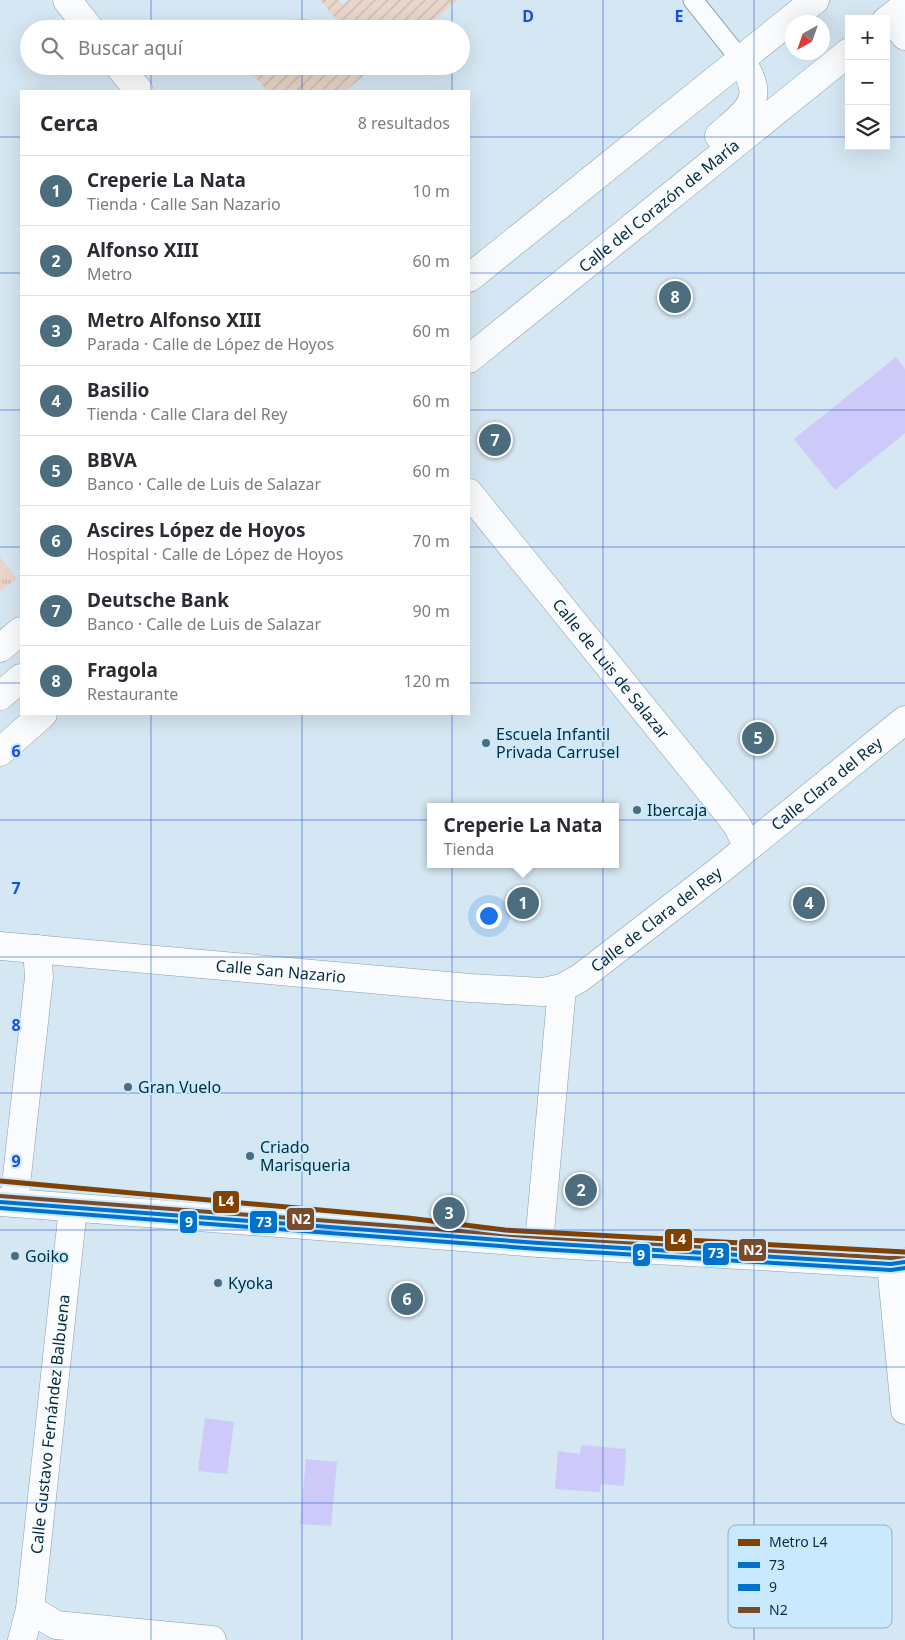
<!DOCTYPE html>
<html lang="es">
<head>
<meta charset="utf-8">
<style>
  :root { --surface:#fff; --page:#f2f2f3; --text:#2b2b33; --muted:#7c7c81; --line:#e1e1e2; --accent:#4c6d7d }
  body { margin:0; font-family:"Noto Sans",sans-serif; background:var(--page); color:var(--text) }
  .controls { position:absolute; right:15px; top:15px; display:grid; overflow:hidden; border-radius:0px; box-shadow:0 5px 20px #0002 }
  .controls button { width:45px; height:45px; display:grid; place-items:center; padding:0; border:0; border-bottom:1px solid var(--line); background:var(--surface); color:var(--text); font:25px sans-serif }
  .compass { position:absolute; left:785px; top:15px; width:45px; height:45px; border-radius:50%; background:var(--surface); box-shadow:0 5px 20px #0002; rotate:220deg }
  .you { position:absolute; left:488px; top:915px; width:18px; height:18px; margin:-12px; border:4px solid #fff; border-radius:50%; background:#1a73e8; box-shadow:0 0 0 8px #1a73e833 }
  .badge { display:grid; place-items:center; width:32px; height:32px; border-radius:50%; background:var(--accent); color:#fff; font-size:16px; font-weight:700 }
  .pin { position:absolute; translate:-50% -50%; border:2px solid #fff; box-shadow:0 1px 5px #0006 }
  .popup { position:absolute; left:427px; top:803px; width:192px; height:65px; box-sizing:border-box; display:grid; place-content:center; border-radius:0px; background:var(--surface); filter:drop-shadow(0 1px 4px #0005); font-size:16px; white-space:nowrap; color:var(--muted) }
  .popup b { font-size:19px; color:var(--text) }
  .popup::after { content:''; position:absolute; left:50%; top:100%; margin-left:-10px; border:10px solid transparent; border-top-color:var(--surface) }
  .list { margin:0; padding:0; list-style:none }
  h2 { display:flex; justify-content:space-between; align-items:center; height:65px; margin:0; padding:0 20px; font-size:21px }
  h2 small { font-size:16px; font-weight:400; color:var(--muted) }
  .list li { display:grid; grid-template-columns:32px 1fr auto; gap:15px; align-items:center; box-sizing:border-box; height:70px; padding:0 20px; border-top:1px solid var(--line) }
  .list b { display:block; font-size:19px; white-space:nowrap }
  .list p { margin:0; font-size:16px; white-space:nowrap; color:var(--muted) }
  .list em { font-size:16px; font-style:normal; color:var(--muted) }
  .icon { flex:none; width:28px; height:28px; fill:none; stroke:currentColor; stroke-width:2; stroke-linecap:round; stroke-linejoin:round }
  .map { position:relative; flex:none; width:905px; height:1640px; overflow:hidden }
  .search { position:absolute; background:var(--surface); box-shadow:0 5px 20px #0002; left:20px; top:20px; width:450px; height:55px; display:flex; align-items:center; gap:12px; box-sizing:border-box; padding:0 18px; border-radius:28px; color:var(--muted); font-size:19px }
  .panel { position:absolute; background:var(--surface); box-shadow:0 5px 20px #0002; left:20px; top:90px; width:450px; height:625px; border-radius:0px }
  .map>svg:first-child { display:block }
  .park { fill:url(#park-tufts) }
  .garden { fill:url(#garden-furrows) }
  .water { fill:#cdc9f8 }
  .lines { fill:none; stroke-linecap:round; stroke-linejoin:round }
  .service-casing { stroke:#899eaa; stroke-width:21 }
  .pedestrian-casing { stroke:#899eaa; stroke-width:29 }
  .minor-casing { stroke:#899eaa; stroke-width:29 }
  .tertiary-casing { stroke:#899eaa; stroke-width:29 }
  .service { stroke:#f9fbfd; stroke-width:19 }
  .pedestrian { stroke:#f9fbfd; stroke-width:28 }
  .minor { stroke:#f9fbfd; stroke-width:28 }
  .tertiary { stroke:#f9fbfd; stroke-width:28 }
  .bus-1-casing { stroke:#c9eafe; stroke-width:8 }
  .bus-2-casing { stroke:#c9eafe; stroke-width:8 }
  .bus-3-casing { stroke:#c9eafe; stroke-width:8 }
  .bus-1 { stroke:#0072ce; stroke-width:4 }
  .bus-2 { stroke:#0072ce; stroke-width:4 }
  .bus-3 { stroke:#7a4b2a; stroke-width:4 }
  .metro-1-casing { stroke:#c9eafe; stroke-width:9 }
  .metro-1 { stroke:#824100; stroke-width:5 }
  .grid { fill:none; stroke:#1d4ed8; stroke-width:1; stroke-opacity:0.55 }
  .poi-dot { fill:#4c6d7d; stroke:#c9eafe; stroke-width:2 }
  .labels { text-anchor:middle; stroke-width:4; stroke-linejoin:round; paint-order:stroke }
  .street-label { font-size:16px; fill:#032c3e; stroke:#c9eafe }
  .poi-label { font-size:16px; fill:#032c3e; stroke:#c9eafe; text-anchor:start }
  .key { fill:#c9eafe; stroke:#8eb1c4; stroke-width:1 }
  .key-label { font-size:14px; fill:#032c3e }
  .grid-label { font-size:16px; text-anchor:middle; font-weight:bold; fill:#1d4ed8; stroke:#c9eafe; stroke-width:4; stroke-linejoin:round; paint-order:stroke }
  .line-badge { stroke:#c9eafe; stroke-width:2 }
  .badge-label { font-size:14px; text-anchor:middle; font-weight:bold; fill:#fff }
</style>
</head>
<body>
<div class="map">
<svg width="905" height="1640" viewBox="0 0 905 1640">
  <defs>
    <pattern id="park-tufts" width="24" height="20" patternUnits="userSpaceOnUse" patternTransform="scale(1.25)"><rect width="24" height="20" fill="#e9d5c9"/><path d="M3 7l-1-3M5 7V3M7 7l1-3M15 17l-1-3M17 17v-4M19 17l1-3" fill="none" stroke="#c6b7ae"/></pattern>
    <pattern id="garden-furrows" width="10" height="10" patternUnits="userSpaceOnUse" patternTransform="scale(1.25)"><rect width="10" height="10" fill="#e9d5c9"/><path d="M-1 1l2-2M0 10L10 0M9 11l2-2" fill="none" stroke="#c6b7ae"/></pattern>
  </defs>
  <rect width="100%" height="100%" fill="#d5e7f2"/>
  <!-- park -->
  <path class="park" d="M0,557L17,579L0,591Z"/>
  <!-- garden -->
  <path class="garden" d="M320,0H338L343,5L349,0H458L422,29H342L343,27Z
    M302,18L312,21L319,29H281L291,20Z
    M246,66H376L345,91H267Z"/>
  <!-- water -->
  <path class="water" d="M896,357L905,369V433L835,490L794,439Z
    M205,1418L234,1422L227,1474L198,1471Z
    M581,1445L626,1449L624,1486L601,1484L600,1492L555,1489L558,1451L580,1454Z
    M306,1459L337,1462L331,1526L300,1524Z"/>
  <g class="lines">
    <defs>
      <path id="service" d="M693,0L740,59"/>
      <path id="pedestrian" d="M539,1243L562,988"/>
      <g id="minor">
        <path d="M67,0L90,29"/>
        <path d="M891,18L905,36"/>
        <path d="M119,66L139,91"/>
        <path id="s1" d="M469,493L719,802L737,825L748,847"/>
        <path d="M0,648L21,631"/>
        <path d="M0,752L43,714"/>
        <path id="s2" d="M0,946L470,988L543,992L562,988L580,978L720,870L905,720"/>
        <path d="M14,1203L39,977L37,949"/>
        <path d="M891,1264L905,1410"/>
        <path d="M30,1609L56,1625L212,1640"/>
        <path id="s3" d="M22,1640L30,1609L73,1208"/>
      </g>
      <g id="tertiary">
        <path d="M886,21L905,6"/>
        <path d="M719,136C750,108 767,100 740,59"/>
        <path d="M469,278L815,0"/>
        <path id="s4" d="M469,359L849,52"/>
        <path d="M0,696L21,678"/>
        <path d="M0,1202L539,1243L891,1264L905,1262"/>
      </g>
    </defs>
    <!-- service casing -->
    <use href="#service" class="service-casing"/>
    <!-- pedestrian casing -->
    <use href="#pedestrian" class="pedestrian-casing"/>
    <!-- minor casing -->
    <use href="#minor" class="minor-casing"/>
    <!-- tertiary casing -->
    <use href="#tertiary" class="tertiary-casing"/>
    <!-- service -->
    <use href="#service" class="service"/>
    <!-- pedestrian -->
    <use href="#pedestrian" class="pedestrian"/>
    <!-- minor -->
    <use href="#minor" class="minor"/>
    <!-- tertiary -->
    <use href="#tertiary" class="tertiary"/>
    <defs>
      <path id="bus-1" d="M0,1202L539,1243L891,1264L905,1262"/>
      <path id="bus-2" d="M0,1208L539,1249L891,1270L905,1268"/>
      <path id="bus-3" d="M0,1196L539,1237L891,1258L904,1256"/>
    </defs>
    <!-- bus-1 casing -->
    <use href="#bus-1" class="bus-1-casing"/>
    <!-- bus-2 casing -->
    <use href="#bus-2" class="bus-2-casing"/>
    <!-- bus-3 casing -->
    <use href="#bus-3" class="bus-3-casing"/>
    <!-- bus-1 -->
    <use href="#bus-1" class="bus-1"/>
    <!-- bus-2 -->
    <use href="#bus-2" class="bus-2"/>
    <!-- bus-3 -->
    <use href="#bus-3" class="bus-3"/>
    <defs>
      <path id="metro-1" d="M0,1181L408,1218L505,1230L905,1252"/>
    </defs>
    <!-- metro-1 casing -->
    <use href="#metro-1" class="metro-1-casing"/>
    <!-- metro-1 -->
    <use href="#metro-1" class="metro-1"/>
  </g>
  <!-- grid -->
  <path class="grid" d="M151,0V29M302,0V29M452,0V29M603,0V1640M754,0V1640M151,66V91M302,66V91M452,66V91M0,137H21M469,137H849M886,137H905M0,273H21M469,273H905M0,410H21M469,410H905M0,547H21M469,547H905M0,683H21M469,683H905M151,714V1640M302,714V1640M452,714V1640M0,820H905M0,957H905M0,1093H905M0,1230H905M0,1367H905M0,1503H905"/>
  <!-- markers -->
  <g class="poi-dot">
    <circle cx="486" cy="743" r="5"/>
    <circle cx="637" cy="810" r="5"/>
    <circle cx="128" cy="1087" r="5"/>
    <circle cx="250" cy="1156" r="5"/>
    <circle cx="15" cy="1256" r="5"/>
    <circle cx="218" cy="1283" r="5"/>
  </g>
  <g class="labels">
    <!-- street labels -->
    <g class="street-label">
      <text dy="6" stroke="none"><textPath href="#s4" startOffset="244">Calle del Corazón de María</textPath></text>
      <text dy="6" stroke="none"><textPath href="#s1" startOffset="226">Calle de Luis de Salazar</textPath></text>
      <text dy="6" stroke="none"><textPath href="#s2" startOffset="899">Calle Clara del Rey</textPath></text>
      <text dy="6" stroke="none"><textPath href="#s2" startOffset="681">Calle de Clara del Rey</textPath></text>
      <text dy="6" stroke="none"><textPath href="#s2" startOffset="282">Calle San Nazario</textPath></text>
      <text dy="6" stroke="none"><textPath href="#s3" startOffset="218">Calle Gustavo Fernández Balbuena</textPath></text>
    </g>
    <!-- poi labels -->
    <g class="poi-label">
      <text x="496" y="740">Escuela Infantil<tspan x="496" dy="18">Privada Carrusel</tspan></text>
      <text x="647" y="816">Ibercaja</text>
      <text x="138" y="1093">Gran Vuelo</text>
      <text x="260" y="1153">Criado<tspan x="260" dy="18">Marisqueria</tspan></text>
      <text x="25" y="1262">Goiko</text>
      <text x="228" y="1289">Kyoka</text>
    </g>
  </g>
  <!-- legend -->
  <rect x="728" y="1525" width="164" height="103" rx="8" class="key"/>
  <rect x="738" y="1539" width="22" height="7" fill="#824100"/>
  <rect x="738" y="1562" width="22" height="6" fill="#0072ce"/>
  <rect x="738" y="1584" width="22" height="7" fill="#0072ce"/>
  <rect x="738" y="1607" width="22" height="6" fill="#7a4b2a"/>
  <g class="key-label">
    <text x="769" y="1547">Metro L4</text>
    <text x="769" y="1570">73</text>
    <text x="769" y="1592">9</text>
    <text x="769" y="1615">N2</text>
  </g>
  <g class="grid-label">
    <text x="528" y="22">D</text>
    <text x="679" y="22">E</text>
    <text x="16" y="757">6</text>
    <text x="16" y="894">7</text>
    <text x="16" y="1031">8</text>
    <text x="16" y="1167">9</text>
  </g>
  <g class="line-badge">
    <rect x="212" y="1190" width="28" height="24" rx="5" fill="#824100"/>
    <rect x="286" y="1207" width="29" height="24" rx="5" fill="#7a4b2a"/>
    <rect x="249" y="1210" width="29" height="24" rx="5" fill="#0072ce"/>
    <rect x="179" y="1210" width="19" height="24" rx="5" fill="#0072ce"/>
    <rect x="664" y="1228" width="29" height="24" rx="5" fill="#824100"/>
    <rect x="738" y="1238" width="29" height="24" rx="5" fill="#7a4b2a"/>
    <rect x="702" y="1242" width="28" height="24" rx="5" fill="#0072ce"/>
    <rect x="632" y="1243" width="19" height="24" rx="5" fill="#0072ce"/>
  </g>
  <g class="badge-label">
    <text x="226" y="1206">L4</text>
    <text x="301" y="1224">N2</text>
    <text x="264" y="1227">73</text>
    <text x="189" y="1227">9</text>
    <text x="678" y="1244">L4</text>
    <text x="753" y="1255">N2</text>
    <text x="716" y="1258">73</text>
    <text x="641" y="1260">9</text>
  </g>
</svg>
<div class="controls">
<button>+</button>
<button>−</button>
<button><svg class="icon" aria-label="layers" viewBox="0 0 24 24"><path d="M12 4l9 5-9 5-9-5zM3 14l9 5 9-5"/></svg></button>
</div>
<svg class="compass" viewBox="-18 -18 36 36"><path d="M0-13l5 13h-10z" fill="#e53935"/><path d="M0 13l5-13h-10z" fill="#7c7c81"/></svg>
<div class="you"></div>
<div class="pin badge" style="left:523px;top:903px">1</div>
<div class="popup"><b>Creperie La Nata</b>Tienda</div>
<div class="pin badge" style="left:581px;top:1190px">2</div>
<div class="pin badge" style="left:449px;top:1213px">3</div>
<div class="pin badge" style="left:809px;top:903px">4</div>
<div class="pin badge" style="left:758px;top:738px">5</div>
<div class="pin badge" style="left:407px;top:1299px">6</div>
<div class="pin badge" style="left:495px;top:440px">7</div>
<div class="pin badge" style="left:675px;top:297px">8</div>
<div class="search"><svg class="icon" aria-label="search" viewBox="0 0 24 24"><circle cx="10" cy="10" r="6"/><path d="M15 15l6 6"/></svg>Buscar aquí</div>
<section class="panel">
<h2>Cerca<small>8 resultados</small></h2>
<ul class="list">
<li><span class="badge">1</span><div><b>Creperie La Nata</b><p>Tienda · Calle San Nazario</p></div><em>10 m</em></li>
<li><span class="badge">2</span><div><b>Alfonso XIII</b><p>Metro</p></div><em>60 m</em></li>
<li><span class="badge">3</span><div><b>Metro Alfonso XIII</b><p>Parada · Calle de López de Hoyos</p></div><em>60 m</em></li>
<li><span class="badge">4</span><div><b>Basilio</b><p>Tienda · Calle Clara del Rey</p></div><em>60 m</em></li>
<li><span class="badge">5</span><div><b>BBVA</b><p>Banco · Calle de Luis de Salazar</p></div><em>60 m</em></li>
<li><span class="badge">6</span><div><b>Ascires López de Hoyos</b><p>Hospital · Calle de López de Hoyos</p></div><em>70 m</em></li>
<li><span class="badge">7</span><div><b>Deutsche Bank</b><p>Banco · Calle de Luis de Salazar</p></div><em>90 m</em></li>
<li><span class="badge">8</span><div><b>Fragola</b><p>Restaurante</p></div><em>120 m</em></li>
</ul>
</section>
</div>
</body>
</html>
